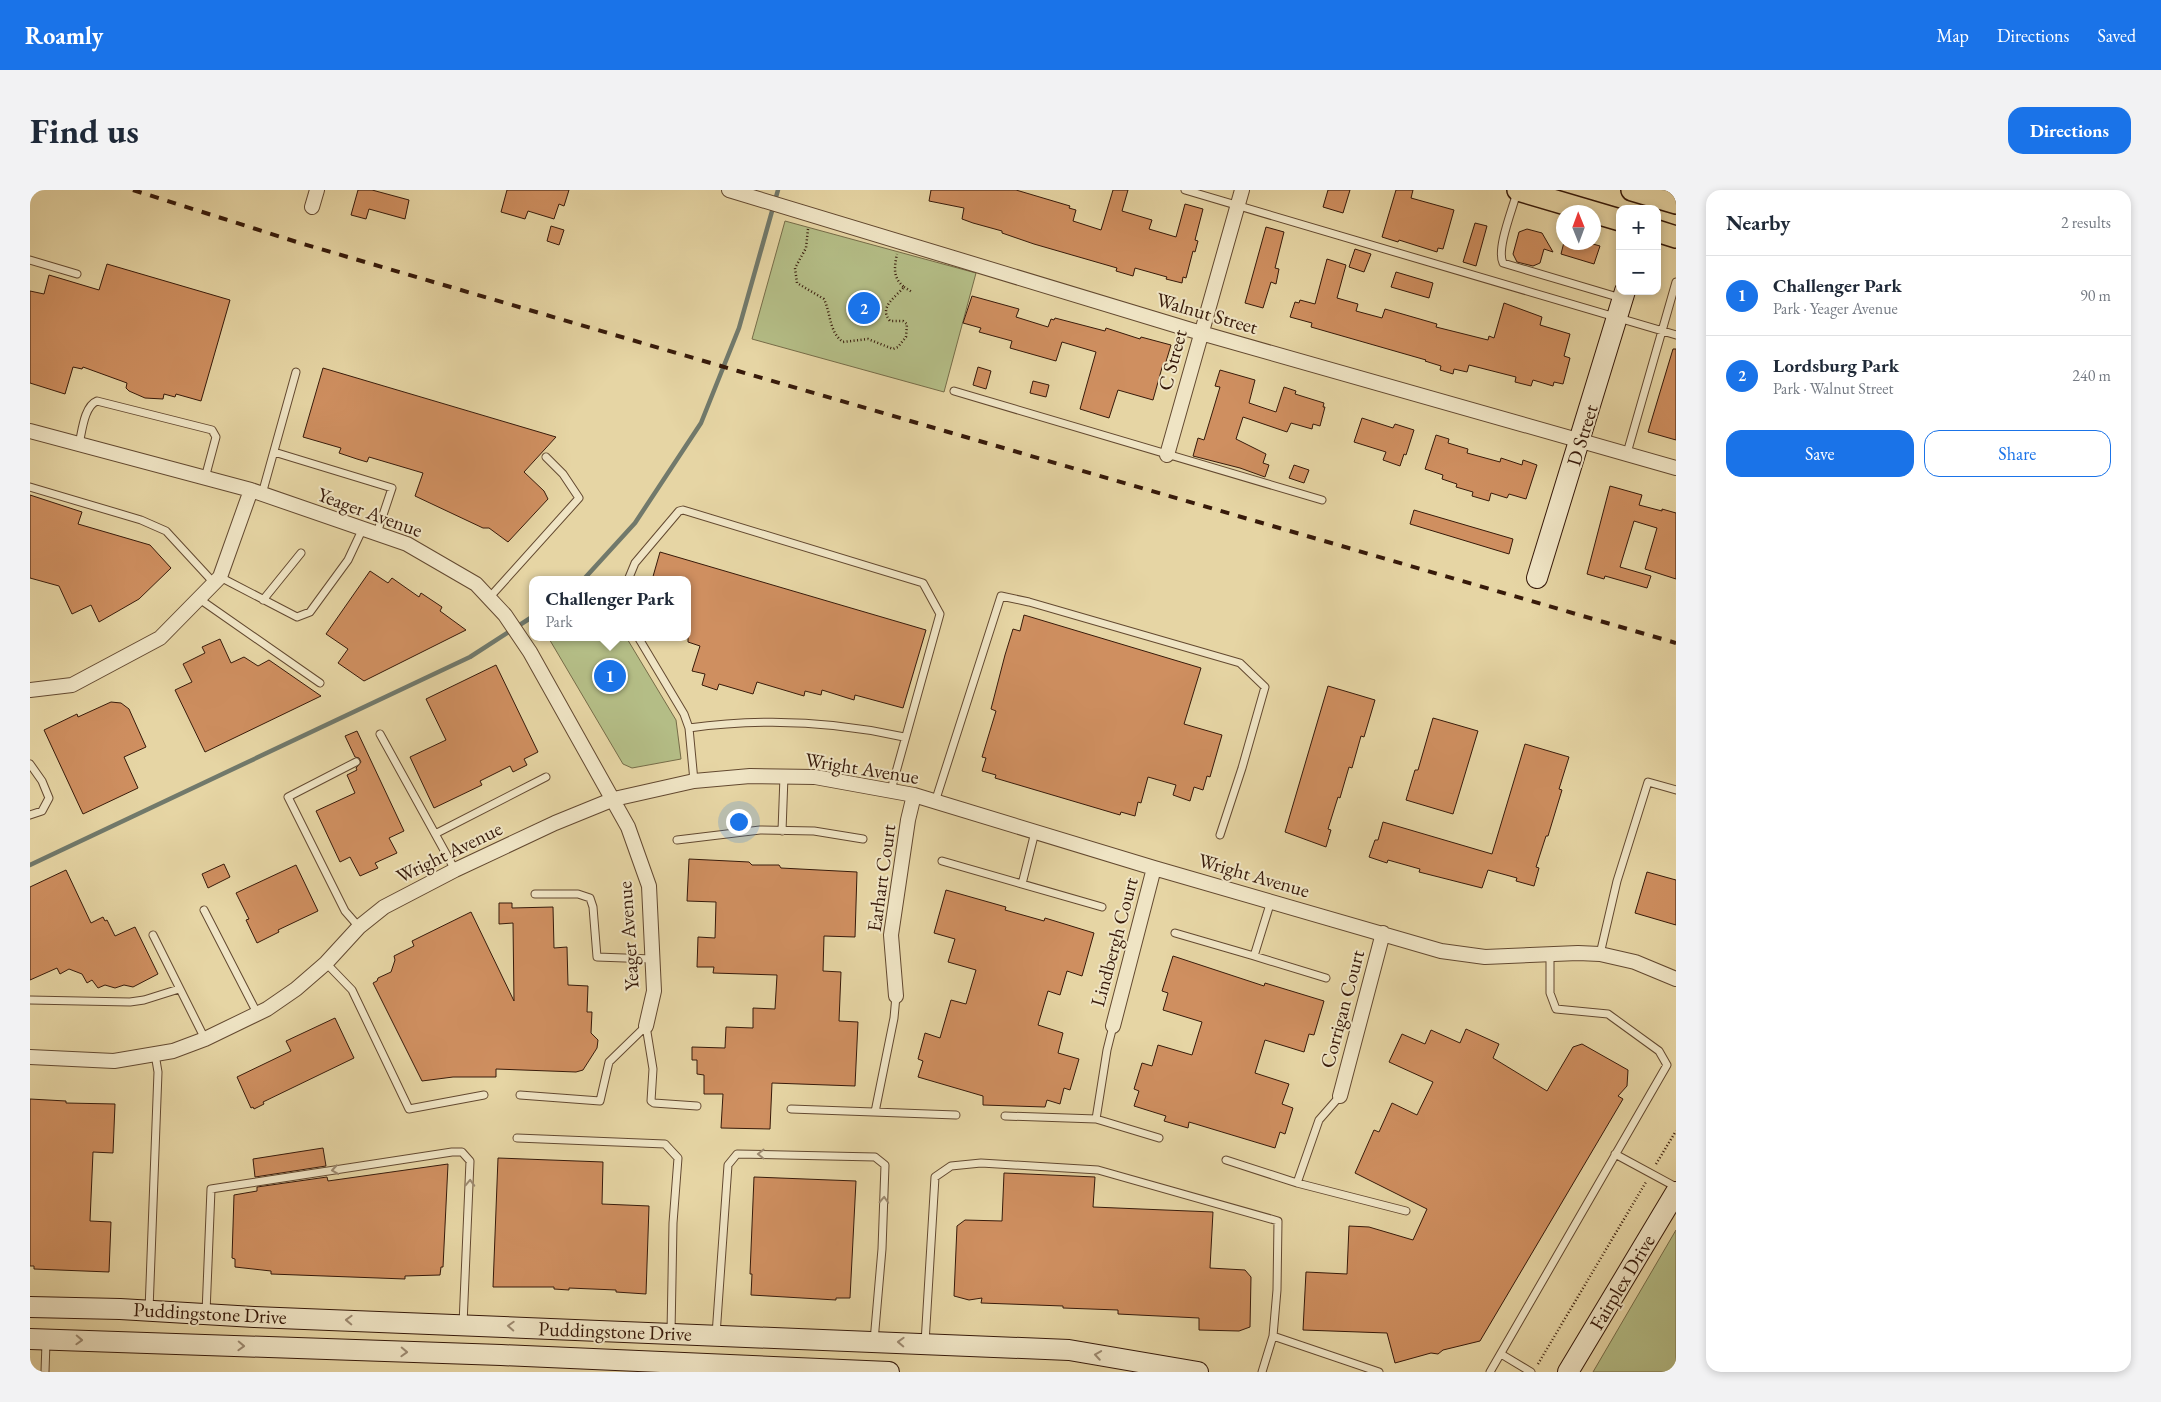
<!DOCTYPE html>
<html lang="en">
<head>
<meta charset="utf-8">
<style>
  :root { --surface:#fff; --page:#f2f2f3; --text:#1f2937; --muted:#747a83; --line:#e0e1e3; --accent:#1a73e8 }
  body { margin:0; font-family:"EB Garamond",serif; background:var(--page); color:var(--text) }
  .controls { position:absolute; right:15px; top:15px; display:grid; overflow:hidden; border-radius:10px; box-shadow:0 2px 8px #0003 }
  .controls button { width:45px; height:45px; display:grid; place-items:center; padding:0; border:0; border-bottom:1px solid var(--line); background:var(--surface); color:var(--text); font:25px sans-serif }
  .compass { position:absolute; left:1526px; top:15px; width:45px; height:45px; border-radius:50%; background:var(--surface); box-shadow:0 2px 8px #0003; rotate:359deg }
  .you { position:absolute; left:708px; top:631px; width:18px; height:18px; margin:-12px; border:4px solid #fff; border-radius:50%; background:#1a73e8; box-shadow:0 0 0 8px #1a73e833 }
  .badge { display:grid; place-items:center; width:32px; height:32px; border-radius:50%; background:var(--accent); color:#fff; font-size:16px; font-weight:700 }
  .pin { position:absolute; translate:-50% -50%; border:2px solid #fff; box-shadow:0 1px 5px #0006 }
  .popup { position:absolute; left:499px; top:386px; width:162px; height:65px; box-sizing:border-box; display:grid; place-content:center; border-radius:10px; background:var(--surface); filter:drop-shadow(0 1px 4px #0005); font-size:16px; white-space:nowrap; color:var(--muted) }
  .popup b { font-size:19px; color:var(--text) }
  .popup::after { content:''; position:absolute; left:50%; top:100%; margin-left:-10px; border:10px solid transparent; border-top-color:var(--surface) }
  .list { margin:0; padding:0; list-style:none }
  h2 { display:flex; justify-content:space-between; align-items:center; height:65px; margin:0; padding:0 20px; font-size:21px }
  h2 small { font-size:16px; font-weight:400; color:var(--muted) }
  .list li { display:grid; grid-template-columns:32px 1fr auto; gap:15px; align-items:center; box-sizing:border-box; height:80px; padding:0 20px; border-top:1px solid var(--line) }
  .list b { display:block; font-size:19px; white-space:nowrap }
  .list p { margin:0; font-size:16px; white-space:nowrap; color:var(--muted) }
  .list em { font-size:16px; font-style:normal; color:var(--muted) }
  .actions { display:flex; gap:10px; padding:15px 20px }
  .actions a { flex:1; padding:11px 0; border:1px solid var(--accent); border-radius:15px; text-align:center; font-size:18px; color:var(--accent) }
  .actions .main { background:var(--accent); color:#fff }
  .map { position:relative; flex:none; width:1646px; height:1182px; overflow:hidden; border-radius:15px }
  header { display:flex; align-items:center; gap:30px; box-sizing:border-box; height:70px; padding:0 25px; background:var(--accent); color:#fff }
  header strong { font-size:24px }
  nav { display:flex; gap:28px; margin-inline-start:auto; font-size:18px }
  .intro { display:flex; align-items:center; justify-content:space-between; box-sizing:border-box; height:120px; padding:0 30px }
  h1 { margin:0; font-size:35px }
  .button { padding:12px 22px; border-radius:15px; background:var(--accent); color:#fff; font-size:18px; font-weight:700 }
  main { display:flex; gap:30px; padding:0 30px }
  aside { flex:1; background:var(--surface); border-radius:15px; box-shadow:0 2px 8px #0003 }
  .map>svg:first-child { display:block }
  .green { fill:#b4bd86; stroke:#766c48 }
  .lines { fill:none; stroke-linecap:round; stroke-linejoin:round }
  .stream { stroke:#71796b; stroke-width:4.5 }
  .building { fill:#cf8f60; stroke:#371a0a }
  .lane-casing { stroke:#634930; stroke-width:9 }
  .street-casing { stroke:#634930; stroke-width:16 }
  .secondary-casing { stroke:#371a0a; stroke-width:22 }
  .primary-casing { stroke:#371a0a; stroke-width:24 }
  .path { stroke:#371a0a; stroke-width:2.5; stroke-dasharray:1 2.5; stroke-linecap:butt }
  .lane { stroke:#efe4c4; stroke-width:7 }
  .street { stroke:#efe4c4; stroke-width:14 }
  .secondary { stroke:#efe4c4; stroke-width:20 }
  .primary { stroke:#e6d5a4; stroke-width:21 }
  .rail { stroke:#371a0a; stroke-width:4; stroke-dasharray:9 9; stroke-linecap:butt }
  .oneway { stroke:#9c8970 }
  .labels { text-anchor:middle; stroke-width:4; stroke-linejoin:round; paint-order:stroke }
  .street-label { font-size:20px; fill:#371a0a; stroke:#efe4c4 }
</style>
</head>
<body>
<header>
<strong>Roamly</strong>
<nav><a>Map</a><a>Directions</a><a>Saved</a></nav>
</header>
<div class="intro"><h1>Find us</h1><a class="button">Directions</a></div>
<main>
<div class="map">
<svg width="1646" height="1182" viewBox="0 0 1646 1182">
  <rect width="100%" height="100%" fill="#e6d5a4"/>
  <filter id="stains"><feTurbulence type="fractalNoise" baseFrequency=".004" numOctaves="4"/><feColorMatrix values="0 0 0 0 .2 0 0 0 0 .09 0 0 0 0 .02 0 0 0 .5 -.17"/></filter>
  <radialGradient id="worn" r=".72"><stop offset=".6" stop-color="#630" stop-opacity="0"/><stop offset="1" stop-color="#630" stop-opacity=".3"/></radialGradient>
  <!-- green -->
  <path class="green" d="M755,31L946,83L914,202L722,149Z
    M518,447H596L646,530L651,569L602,578L593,574Z
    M1646,1040V1182H1563Z"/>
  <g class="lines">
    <!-- stream -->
    <path class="stream" d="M553,390L605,333L671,233L709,138L748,0
      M0,675L440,467L502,427"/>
  </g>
  <!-- building -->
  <path class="building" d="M328,0H342L379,10L375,29L339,19L336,29L321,25Z
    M477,0H539L534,16L529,14L524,29L498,21L495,29L471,22Z
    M901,0H986L1040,16L1039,18L1046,20L1043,31L1071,40L1083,0H1098L1092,21L1122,30L1119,39L1146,47L1155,14L1173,19L1165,50L1168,51L1165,62L1163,61L1156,88L1153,87L1152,93L1136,89L1137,87L1105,78L1103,86L1086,81L1087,78L1004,54L972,43V41L943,33L932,29L934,18L899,11Z
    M1298,0H1320L1313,23L1293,17Z
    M1366,0H1383L1381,8L1424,20L1413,59L1408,58L1407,62L1369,50L1368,52L1352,47Z
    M1445,33L1457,36L1446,76L1433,72Z
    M521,36L534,40L529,55L517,51Z
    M1236,37L1254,42L1245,78L1249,79L1246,94L1241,92L1233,118L1215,113Z
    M1497,39L1512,43L1523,62L1514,59L1510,73L1503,76L1487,72L1483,64L1489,42Z
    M1534,52H1556L1570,56L1564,74L1531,64Z
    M1325,59L1341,64L1334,82L1319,77Z
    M1297,69L1316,75L1307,108L1328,114L1326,121L1352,128L1355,119L1407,134L1406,137L1458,150L1459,146L1464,148L1474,113L1512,127L1510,135L1540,144L1534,166L1540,168L1533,194L1524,192L1523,196L1503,190L1501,196L1485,192L1486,187L1439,175L1437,182L1424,179L1423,184L1410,180L1411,176L1395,171L1396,170L1281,137L1282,133L1260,127L1265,112L1269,113L1270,110L1285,114Z
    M77,74L200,110L171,211L146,204L145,207L134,204L133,209L115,208L99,201L96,198L97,193L53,177L52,179L43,177L35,204L0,193V101L14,104L19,85L69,100Z
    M1366,82L1403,93L1399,108L1361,97Z
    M942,106L989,119L986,127L1018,137L1021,129L1024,130L1025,128L1075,141L1076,138L1110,149L1111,147L1141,155L1135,175L1133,174L1123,210L1088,200L1079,228L1050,219L1066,162L1032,152L1026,171L980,158L982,151L949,142L951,138L933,133Z
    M1643,159H1646V250L1618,242Z
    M948,177L961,181L956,199L943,195Z
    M293,178L526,247L494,282L514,301L518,309L478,352L459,338H453L385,306L393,283L339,267L337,272L327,269L309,263L311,258L273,247Z
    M1190,180L1225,190L1219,213L1246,222L1254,197L1266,201L1265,204L1294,213L1293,217H1295L1290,236L1283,234L1282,239L1261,233L1257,242L1213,227L1206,249L1236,264L1233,273L1239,275L1235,287L1210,278L1163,266L1168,248L1174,250L1190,197L1185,196Z
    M1003,191L1019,195L1016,207L1000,203Z
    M1332,228L1363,238L1365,234L1384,240L1376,265L1374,264L1370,276L1353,270L1356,262L1324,252Z
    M1406,245L1419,249L1418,253L1438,259L1437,263L1470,272L1471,268L1492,275L1493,270L1507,275L1496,309L1479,304L1477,308L1461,303L1459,311L1442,306L1443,302L1426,297L1427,294L1412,289L1413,285L1395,279Z
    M1264,275L1279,280L1274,293L1259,288Z
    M1580,296L1612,305L1609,315L1632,321V319L1646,323V389L1615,379L1627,338L1604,331L1590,377L1621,386L1617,398L1575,386L1574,389L1557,384Z
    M0,305L52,322L48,334L120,355L141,378L109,409L69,432L61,415L42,424L29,396L0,388Z
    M1384,320L1483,349L1479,364L1380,334Z
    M630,362L896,440L873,518L825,505L824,510L792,500L791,505L775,501L774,506L727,492L723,504L689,494L687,500L672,495L675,484L662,481L670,456L658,452V390H622Z
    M340,381L358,393L362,388L389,407L391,403L412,417L410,421L436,440L334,491L308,473L318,459L296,444Z
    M994,425L1171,478L1154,534L1192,545L1180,587L1177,586L1173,600L1164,597L1160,611L1143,605L1146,595L1118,587L1111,613L1108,612L1105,626L1091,622L1090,625L965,588L966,585L952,581L956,568L952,567L966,521L961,519L975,465L983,439L990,441Z
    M190,449L201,473L214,467L228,476L239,470L291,506L175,562L145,500L162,492L153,474L175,463L172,457Z
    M466,475L508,562L494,569L497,575L483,582L480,576L450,591L452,595L404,618L380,567L416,550L396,509Z
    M1298,496L1345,510L1334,547L1331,546L1322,578L1319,577L1310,608L1308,607L1298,639L1301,640L1296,657L1255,642Z
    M81,512L91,513L99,519L116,557L94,567L108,598L53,624L14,540L47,524L48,527Z
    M1403,528L1448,541L1423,624L1376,610L1385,580H1388Z
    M327,541L374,641L359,648L367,663L345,673L348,678L330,686L320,667L310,672L286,621L325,603L317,585L327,580L326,578L331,572L329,568L325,567L315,546Z
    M1495,554L1539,567L1529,599L1532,600L1518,646H1516L1506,677L1509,678L1504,696L1486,691L1487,688L1458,680L1452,698L1389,682L1390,679L1358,670L1357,673L1339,667L1345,650H1348L1353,632L1462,664Z
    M659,669L719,672L722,675H749L751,678L827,682L825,747L794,746L793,781L811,782L809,831L828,832L825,896L742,893L740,939L691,938L693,904H674V885L667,884V870H662V857L695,858L696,837L723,838V818L745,819L747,785L683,783L684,777H667L668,747L685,748L686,712L657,711Z
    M194,674L200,687L178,698L172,684Z
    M266,675L288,721L248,740L249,742L227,753L216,730L219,729L206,703Z
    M36,680L61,733L73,727L75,731L77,730L85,746L105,737L128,784L103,797L94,795L85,798L75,795L68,798L62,790L57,793L52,784L39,779L30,784L27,778L0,790V697Z
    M1617,682L1646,690V735L1605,723Z
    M916,700L976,717L975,720L1014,731L1015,728L1064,743L1052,786L1037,781L1030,805L1018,801L1008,835L1033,843L1028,863L1049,869L1040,900L1034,898L1030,914L1017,910L1015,917L953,915V906L888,887L893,871L888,869L895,843L910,848L921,810L936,814L946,780L918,772L925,749L904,743Z
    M469,713H482V718L523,717L524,758L537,757L538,795L558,796L557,822H562L561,843L568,850L567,858L553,880L546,882L466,879V887H423L392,891L343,793L347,791L348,788L361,782L365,770L364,766L384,756L382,751L441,722L484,811L483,733L469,734Z
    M1143,766L1234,796L1235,793L1294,811L1284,845L1279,844L1274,862L1235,850L1225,883L1259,894L1252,914L1263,918L1255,944L1250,942L1245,958L1159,932L1158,938L1134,931L1136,926L1104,916L1109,901L1104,899L1112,873L1122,876L1128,855L1162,865L1172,832L1133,820L1138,803L1132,801Z
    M305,828L324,868L233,912L234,914L224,919L223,917L221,918L207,887L261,861L256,851Z
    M1436,839L1469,854L1463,868L1517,901L1543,857L1552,854L1598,880L1597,896L1588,906L1593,909L1450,1151L1413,1160L1408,1164L1401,1163L1365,1173L1357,1143L1273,1140L1276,1082L1317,1084L1319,1036L1339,1037L1383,1050L1397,1019L1325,983L1344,940L1349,942L1362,913L1387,925L1403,892L1359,872L1372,844L1395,854L1401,840L1430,853Z
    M0,909L36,911V913L85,914L83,963L63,962L60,1031L81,1032L79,1082L4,1079V1076H0Z
    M293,958L296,976L225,987L223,969Z
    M468,968L573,972L572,1014L619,1016L616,1104L586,1102V1100L539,1098V1100L524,1099V1097H463Z
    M418,974L413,1077H411L410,1085L375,1086V1089L241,1084V1081L205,1077V1069L202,1068L204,1005L227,1001V997L297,987L298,991Z
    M974,983L1065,987L1063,1017L1183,1022L1180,1078L1215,1080L1221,1087L1220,1137L1209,1141L1169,1140V1128L1088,1124V1120L1033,1118V1116L951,1113L952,1108L939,1110L924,1106L927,1036L935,1030L972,1031Z
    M724,987L826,991L820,1108H806V1110L721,1105L722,1084H720Z"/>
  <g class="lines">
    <defs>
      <path id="lane" d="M1155,0L1646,145
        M1487,2C1483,18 1466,59 1473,73L1591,108
        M0,70L47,84
        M924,201L1292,310
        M49,254C52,242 54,216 67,211L182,240L186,247L175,288
        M244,262L362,298L347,343
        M1597,263L1646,92
        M0,297L111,330L136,341L184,393
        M232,304L266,182
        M190,387L267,427L280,422L318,370L333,338
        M598,390L605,373L649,321L653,320L893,393L910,424L861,600
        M168,408L290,493
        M459,408L549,308L533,284L516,267
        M233,410L271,363
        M608,447L654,524L659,538L664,591
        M659,538C732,528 803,531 874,547
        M350,544L425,680
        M326,572L258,607L315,721L329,737
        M0,574L12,591L19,608L12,621L0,625
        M905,612L971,406L999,412L1210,473L1235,497L1212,578L1190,645
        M752,641L754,586
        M405,644L516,587
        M647,650L730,640L784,641L833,649
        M912,671L1072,717
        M992,694L1005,642
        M505,704H548L560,708L563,717L567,767L622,769
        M174,720L227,823
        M1145,743L1224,766L1241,711
        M123,745L175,849
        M1570,764L1587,691L1618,592L1646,600
        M1224,766L1296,788
        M296,773L322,800L379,919L454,905
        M0,810L100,812L114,810L149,799
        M616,836L623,879L621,911L624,913L667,916
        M490,905L570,911L579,872L616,836
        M1310,906L1289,930L1267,993L1376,1021
        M761,919L926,925
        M845,922L864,828L866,806
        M975,926L1066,929L1129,948
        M1066,929L1077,860L1083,836
        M487,948L635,954L648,968L643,1033L641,1143
        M1585,964L1646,997
        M1196,970L1267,993
        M119,1120L128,882L125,864
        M176,1123L181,999L422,962H432L440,971L433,1134
        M686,1145L698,975L707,964L845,967L855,975L852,1059L844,1151
        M895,1153L905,987L921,976L951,973L1068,980L1248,1031L1247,1100L1243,1146L1349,1182
        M1471,1164L1501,1182
        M15,1182L16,1152
        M1232,1182L1243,1146
        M1460,1182L1637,875L1629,861L1578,824L1526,819L1520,803V764"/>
      <path id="street" d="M699,0L1171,143L1646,278
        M282,17L287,0
        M0,241L221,300L377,354L446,394L475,425L500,462L598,637L619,696L624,801L616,836
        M1137,265L1212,0
        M0,500L42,495L130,448L190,387L221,300
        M866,806L861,745L878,630L884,605
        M1083,836L1124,678
        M0,867L84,871L143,861L175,849L237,819L266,799L296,773L329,737L354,717L425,680L525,633L584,609L664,591L720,586L785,587L884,605L1124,678L1411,761L1455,767L1548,763L1570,764L1605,772L1646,789
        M1310,906L1353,743"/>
      <path id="secondary" d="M1507,388L1595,101
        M0,1117L90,1119L224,1127L1039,1160L1168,1182
        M0,1149L471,1165L859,1182
        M1538,1182L1646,1002"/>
      <path id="primary" d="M1488,0L1590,30
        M1602,0L1646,13
        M1627,41L1646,47"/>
    </defs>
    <!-- lane casing -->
    <use href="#lane" class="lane-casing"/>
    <!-- street casing -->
    <use href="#street" class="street-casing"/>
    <!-- secondary casing -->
    <use href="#secondary" class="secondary-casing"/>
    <!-- primary casing -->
    <use href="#primary" class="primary-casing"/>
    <!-- path -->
    <path class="path" d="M778,39L776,58L765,78L767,93L794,109C801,124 799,142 813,152L838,149L863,159L868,157L876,147L877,134L873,131H860C848,117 866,107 874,97C863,88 864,78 867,64
      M874,97L882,102
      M1626,974L1646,941
      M1508,1174L1616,992"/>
    <!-- lane -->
    <use href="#lane" class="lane"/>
    <!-- street -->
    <use href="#street" class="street"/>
    <!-- secondary -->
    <use href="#secondary" class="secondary"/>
    <!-- primary -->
    <use href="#primary" class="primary"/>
    <!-- rail -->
    <path class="rail" d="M103,0L270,53L708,181L1646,453"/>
  </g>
  <!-- one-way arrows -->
  <defs><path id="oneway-chevron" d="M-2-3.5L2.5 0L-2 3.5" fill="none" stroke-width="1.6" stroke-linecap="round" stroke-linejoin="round" transform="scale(1.25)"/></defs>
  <g class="oneway">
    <use href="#oneway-chevron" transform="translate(731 964) rotate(-179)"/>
    <use href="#oneway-chevron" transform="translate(305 980) rotate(171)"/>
    <use href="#oneway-chevron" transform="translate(440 993) rotate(-88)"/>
    <use href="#oneway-chevron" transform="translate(854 1010) rotate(-87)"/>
    <use href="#oneway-chevron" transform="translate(319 1130) rotate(-178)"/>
    <use href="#oneway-chevron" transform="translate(481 1136) rotate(-177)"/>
    <use href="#oneway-chevron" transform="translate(49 1150) rotate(2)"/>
    <use href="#oneway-chevron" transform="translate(871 1152) rotate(-178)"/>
    <use href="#oneway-chevron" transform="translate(211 1156) rotate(2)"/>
    <use href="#oneway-chevron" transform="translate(374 1162) rotate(2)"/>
    <use href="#oneway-chevron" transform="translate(1068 1165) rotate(-171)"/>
  </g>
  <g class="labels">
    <!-- street labels -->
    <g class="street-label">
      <text transform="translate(1177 123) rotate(16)" y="7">Walnut Street</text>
      <text transform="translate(1142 170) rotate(-75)" y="7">C Street</text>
      <text transform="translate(1552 245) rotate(-73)" y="7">D Street</text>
      <text transform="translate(340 322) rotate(20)" y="7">Yeager Avenue</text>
      <text transform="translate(832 578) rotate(9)" y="7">Wright Avenue</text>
      <text transform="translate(419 662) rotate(-26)" y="7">Wright Avenue</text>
      <text transform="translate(1224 685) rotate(16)" y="7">Wright Avenue</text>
      <text transform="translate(851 688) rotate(-82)" y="7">Earhart Court</text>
      <text transform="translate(598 746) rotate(-94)" y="7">Yeager Avenue</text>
      <text transform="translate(1084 752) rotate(-75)" y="7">Lindbergh Court</text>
      <text transform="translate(1312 819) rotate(-75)" y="7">Corrigan Court</text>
      <text transform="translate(1592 1092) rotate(-59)" y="7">Fairplex Drive</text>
      <text transform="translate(180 1123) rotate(3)" y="7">Puddingstone Drive</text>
      <text transform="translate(585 1141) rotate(2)" y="7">Puddingstone Drive</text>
    </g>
  </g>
  <rect width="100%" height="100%" filter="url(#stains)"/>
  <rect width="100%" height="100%" fill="url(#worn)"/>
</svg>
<div class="controls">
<button>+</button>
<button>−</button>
</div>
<svg class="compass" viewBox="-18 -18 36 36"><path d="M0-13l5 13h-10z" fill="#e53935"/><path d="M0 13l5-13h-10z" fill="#747a83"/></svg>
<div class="you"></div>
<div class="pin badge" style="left:580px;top:486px">1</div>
<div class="popup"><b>Challenger Park</b>Park</div>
<div class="pin badge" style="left:834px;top:118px">2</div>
</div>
<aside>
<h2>Nearby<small>2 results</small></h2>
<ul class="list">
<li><span class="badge">1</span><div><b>Challenger Park</b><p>Park · Yeager Avenue</p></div><em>90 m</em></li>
<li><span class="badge">2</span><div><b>Lordsburg Park</b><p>Park · Walnut Street</p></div><em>240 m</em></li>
</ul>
<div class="actions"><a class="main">Save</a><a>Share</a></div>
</aside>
</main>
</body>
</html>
